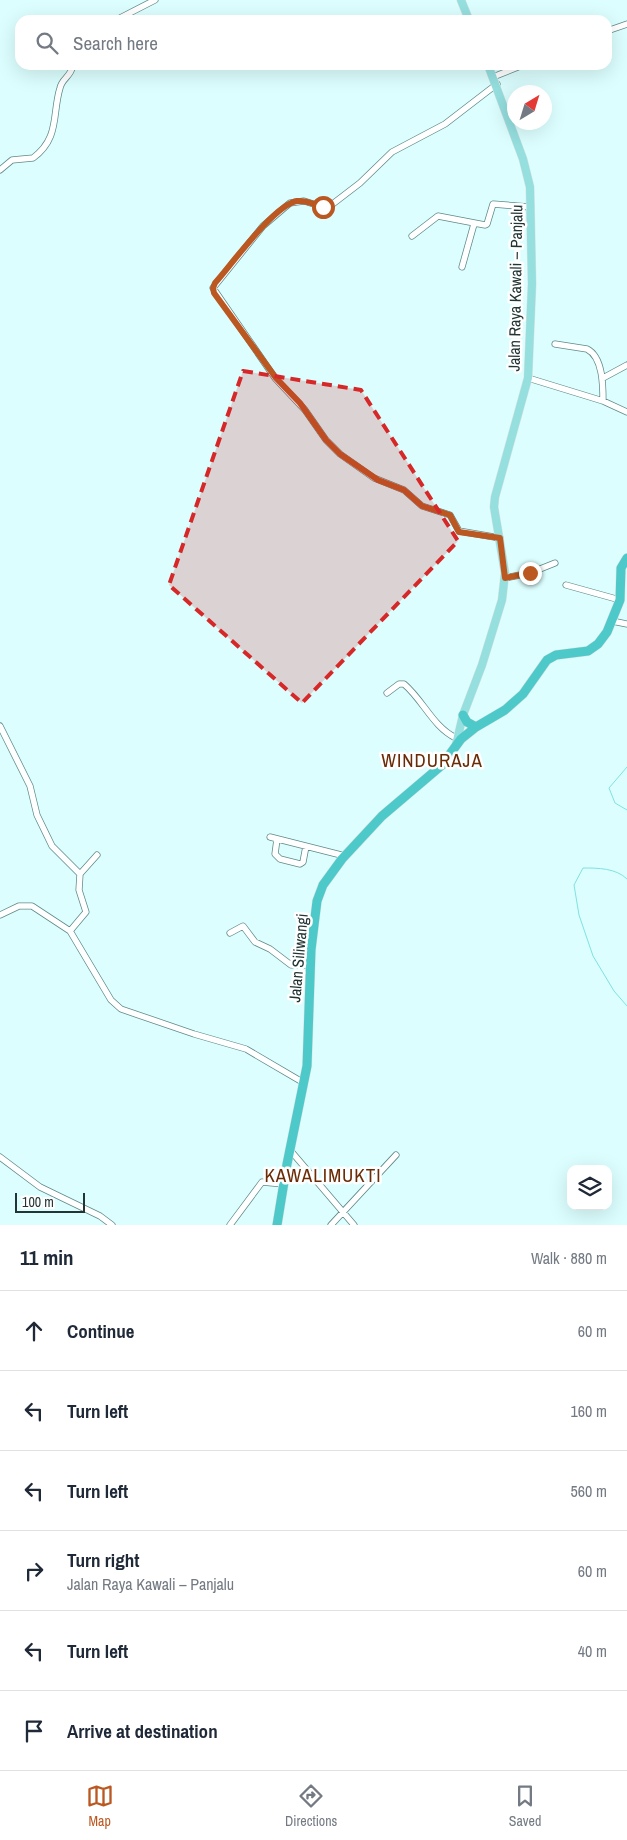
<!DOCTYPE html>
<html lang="en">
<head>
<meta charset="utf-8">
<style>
  :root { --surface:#fff; --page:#f2f2f3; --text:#1f2937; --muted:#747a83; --line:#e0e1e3; --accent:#bb5721 }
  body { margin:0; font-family:"Archivo Narrow",sans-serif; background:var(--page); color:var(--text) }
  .controls { position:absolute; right:15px; bottom:15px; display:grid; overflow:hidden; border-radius:10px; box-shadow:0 5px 20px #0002 }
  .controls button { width:45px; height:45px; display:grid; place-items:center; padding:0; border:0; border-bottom:1px solid var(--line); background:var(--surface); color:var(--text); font:25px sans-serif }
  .compass { position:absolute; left:507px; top:85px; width:45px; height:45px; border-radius:50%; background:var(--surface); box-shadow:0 5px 20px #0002; rotate:38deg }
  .scale { position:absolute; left:15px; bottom:12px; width:70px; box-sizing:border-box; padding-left:5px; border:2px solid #223433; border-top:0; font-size:14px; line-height:18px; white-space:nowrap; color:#223433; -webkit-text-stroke:4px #fff; paint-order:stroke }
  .stop { position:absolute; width:15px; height:15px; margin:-11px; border:4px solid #bb5721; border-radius:50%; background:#fff }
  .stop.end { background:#bb5721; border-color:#fff; box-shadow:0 1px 5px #0008 }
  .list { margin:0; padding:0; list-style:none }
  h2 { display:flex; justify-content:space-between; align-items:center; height:65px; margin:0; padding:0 20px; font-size:21px }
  h2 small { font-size:16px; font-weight:400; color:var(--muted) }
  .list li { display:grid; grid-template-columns:32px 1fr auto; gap:15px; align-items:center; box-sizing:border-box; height:80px; padding:0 20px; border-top:1px solid var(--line) }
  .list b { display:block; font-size:19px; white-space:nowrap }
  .list p { margin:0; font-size:16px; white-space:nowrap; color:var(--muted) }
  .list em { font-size:16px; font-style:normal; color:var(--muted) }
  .icon { flex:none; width:28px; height:28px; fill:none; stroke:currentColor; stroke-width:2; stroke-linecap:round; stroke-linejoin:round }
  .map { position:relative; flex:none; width:627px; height:1225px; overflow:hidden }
  .search { position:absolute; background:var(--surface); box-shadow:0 5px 20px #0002; left:15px; right:15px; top:15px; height:55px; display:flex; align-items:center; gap:12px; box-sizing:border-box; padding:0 18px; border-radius:15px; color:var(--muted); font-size:19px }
  .sheet { height:545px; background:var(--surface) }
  nav { display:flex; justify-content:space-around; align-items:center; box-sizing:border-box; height:70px; border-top:1px solid var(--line); background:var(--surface); font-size:14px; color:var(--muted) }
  nav a { display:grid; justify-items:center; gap:2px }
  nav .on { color:var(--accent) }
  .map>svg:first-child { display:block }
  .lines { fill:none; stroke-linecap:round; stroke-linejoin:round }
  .stream { stroke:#7fe2e2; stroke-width:1 }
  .minor-casing { stroke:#608989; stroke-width:7 }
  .major-casing { stroke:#e0e3e2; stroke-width:9 }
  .highway-casing { stroke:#e0e3e2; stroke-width:10 }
  .minor { stroke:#fff; stroke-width:5.5 }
  .major { stroke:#95dfdf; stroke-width:8 }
  .highway { stroke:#4ec9ca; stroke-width:9 }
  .route { stroke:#bb5721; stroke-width:6 }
  .marked { fill:#d62828; fill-opacity:0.2; stroke:#d62828; stroke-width:4; stroke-dasharray:10 6; stroke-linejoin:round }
  .labels { text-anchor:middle; stroke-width:5; stroke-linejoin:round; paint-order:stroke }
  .street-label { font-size:16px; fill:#223433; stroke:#fff }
  .quarter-label { font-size:19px; letter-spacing:1px; fill:#6a2c07; stroke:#fff }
</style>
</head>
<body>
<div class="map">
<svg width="627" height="1225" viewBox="0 0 627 1225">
  <rect width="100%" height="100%" fill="#dcfefe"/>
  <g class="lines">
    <!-- stream -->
    <path class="stream" d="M627,767L609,788L615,803L627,810
      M627,879C616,868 598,868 583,868L574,885L579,915L593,956L614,991L627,1006"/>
    <defs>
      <path id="minor" d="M116,20L155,0
        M607,31L627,24
        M493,77L523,65
        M497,84L445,124L392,152L360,183L330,206L323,207L304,201L290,203L263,226L213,288L275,378L305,410L326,440L340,454L374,478L404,490L422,506L450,515L459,531L500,538
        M0,170L12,160L33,158C60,138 52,114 60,88C62,78 71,77 73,65
        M412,236L438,216L485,225L487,224L493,204L530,207
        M462,267L474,224
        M555,344L587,349C603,357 603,386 603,401
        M528,378L603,401L627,412
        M603,378L627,365
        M505,578L530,573L555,563
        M566,585L620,600
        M612,621L627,624
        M387,693L399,684H404C423,700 433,727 456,738
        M0,726L30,786L37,815L52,846L80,874L79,890L86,912L70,931
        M270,837L345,856
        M277,839L275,854L280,859L300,864L303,862L306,846
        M80,874L97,855
        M0,915L19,906H32L70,931L111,1000L121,1009L194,1034L246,1049L304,1083
        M230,933L243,926L255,942L270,949L291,965H310
        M290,1150L354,1225
        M0,1157L40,1187L100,1216L112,1225
        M230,1225L262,1182L283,1184
        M331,1225L396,1155"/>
      <path id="major" d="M461,0L469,20
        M456,745L463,715L482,665L502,600L505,573L494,507L495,497L528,378L532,284L530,187L523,159L488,65"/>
      <path id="highway" d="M463,715L467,722L476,727
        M277,1225L287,1164L307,1066L311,950L317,901L323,885L342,859L382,816L442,765L461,739L476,727L505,710L523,694L547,660L556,655L588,651L598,644L607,632L620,600L621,568L627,558"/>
    </defs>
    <!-- minor casing -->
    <use href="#minor" class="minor-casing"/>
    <!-- major casing -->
    <use href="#major" class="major-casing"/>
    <!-- highway casing -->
    <use href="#highway" class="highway-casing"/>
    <!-- minor -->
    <use href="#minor" class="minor"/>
    <!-- major -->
    <use href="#major" class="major"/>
    <!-- highway -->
    <use href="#highway" class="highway"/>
  </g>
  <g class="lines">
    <!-- route -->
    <path class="route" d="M323,207C314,204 306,200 297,201C274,205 232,264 215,283L213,288L214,293L276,378L300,403L326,440L340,454L378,480L404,490L422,506L450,515L459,532L500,538L505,578L530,573"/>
  </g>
  <!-- marked area -->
  <path class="marked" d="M243,371L361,390L458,541L302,703L169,585Z"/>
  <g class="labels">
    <!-- street labels -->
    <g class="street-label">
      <text transform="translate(515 288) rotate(-89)" y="6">Jalan Raya Kawali – Panjalu</text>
      <text transform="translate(298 958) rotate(-85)" y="6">Jalan Siliwangi</text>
    </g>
    <!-- quarter labels -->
    <g class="quarter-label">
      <text x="432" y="767">WINDURAJA</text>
      <text x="323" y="1182">KAWALIMUKTI</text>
    </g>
  </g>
</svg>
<div class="controls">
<button><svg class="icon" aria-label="layers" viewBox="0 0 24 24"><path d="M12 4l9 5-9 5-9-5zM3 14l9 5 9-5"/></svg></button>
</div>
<svg class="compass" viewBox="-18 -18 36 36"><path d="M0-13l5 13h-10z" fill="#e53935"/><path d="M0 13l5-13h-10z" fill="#747a83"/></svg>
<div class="scale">100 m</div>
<div class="stop" style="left:323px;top:207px"></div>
<div class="stop end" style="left:530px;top:573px"></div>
<div class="search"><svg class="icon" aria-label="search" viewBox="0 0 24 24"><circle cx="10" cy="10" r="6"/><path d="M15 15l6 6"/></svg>Search here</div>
</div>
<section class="sheet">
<h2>11 min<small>Walk · 880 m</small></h2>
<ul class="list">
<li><svg class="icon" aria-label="ahead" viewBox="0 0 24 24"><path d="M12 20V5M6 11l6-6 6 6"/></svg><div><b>Continue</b></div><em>60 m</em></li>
<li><svg class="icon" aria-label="left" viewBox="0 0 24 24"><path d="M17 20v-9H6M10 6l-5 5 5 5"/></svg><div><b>Turn left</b></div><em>160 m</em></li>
<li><svg class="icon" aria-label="left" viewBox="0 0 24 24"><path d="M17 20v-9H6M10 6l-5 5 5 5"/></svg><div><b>Turn left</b></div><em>560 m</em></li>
<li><svg class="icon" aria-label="right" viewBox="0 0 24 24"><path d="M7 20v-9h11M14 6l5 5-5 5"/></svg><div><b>Turn right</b><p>Jalan Raya Kawali – Panjalu</p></div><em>60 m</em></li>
<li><svg class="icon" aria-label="left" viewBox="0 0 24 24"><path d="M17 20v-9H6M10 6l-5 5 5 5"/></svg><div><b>Turn left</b></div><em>40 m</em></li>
<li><svg class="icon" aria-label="arrive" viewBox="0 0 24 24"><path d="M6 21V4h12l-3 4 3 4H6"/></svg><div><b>Arrive at destination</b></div></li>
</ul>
</section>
<nav>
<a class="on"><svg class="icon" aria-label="map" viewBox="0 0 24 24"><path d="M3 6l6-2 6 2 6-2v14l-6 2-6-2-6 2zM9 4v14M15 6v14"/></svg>Map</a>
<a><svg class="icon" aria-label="directions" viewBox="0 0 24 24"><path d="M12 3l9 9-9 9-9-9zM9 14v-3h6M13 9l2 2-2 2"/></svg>Directions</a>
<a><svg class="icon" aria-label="saved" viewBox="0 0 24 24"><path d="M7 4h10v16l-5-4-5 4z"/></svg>Saved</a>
</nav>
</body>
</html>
